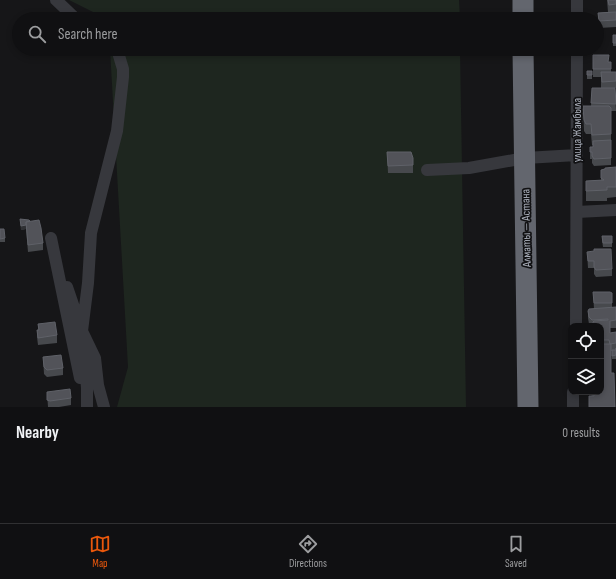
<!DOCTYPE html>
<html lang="en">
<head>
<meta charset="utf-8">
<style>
  :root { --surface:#101012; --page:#19191b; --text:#f1f3f6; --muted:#9c9d9f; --line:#303032; --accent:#ea580c }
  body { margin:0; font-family:"Sofia Sans Condensed",sans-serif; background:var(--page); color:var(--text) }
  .controls { position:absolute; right:12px; bottom:12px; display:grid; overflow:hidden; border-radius:8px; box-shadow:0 2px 6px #0003 }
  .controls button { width:36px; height:36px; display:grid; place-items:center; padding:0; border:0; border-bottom:1px solid var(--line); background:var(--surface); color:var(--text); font:20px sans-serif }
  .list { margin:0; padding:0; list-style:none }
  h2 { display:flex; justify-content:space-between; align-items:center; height:52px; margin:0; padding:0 16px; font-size:17px }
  h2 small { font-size:13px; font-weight:400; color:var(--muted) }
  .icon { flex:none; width:22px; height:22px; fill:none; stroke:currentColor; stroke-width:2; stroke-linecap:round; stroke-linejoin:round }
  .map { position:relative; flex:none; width:616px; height:407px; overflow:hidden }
  .search { position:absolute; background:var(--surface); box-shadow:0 2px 6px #0003; left:12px; right:12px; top:12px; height:44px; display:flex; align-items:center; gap:10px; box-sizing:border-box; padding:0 14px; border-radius:22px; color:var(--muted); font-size:15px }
  .sheet { height:116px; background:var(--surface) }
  nav { display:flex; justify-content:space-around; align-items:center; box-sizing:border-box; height:56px; border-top:1px solid var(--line); background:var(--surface); font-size:11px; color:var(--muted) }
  nav a { display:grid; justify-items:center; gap:2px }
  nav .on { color:var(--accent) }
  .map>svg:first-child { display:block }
  .green { fill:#1e261f }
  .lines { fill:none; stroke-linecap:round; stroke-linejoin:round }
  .street { stroke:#37383d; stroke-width:12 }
  .highway { stroke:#63666e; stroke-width:21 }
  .wall { fill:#47494d }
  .shaded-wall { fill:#2f3033 }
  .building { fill:#525359; stroke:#5f6168 }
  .labels { text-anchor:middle; stroke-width:3.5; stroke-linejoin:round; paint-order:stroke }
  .street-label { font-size:12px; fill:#a8adb8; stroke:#111113 }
</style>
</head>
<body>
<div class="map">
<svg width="616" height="407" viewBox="0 0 616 407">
  <rect width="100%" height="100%" fill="#161618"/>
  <!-- green -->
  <path class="green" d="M69,0H459L460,19H107Z
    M110,49H460L466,407H117L128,367Z"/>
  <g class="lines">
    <!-- street -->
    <path class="street" d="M56,0L76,19
      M577,19V0
      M427,170L469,168L525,158L577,155
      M577,212L616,210
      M51,238L80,378
      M67,287L82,331L95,358L98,385L104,407
      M576,326L577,49
      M573,392V407
      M87,407V388L82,331L88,283L91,233L117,131L123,77V69L117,49"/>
    <!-- highway -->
    <path class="highway" d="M523,0V19
      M523,49L528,407"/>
  </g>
  <!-- wall -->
  <path class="wall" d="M607,0H616V27L599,28L598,13L608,12Z
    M613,35H616V46H613Z
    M593,55L608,62H611V72H616V88H615L616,111H611V165L594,166L592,163V159H590V147H593V145H592L591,134H586L584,131L583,106H591L592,88H601V77H593Z
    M587,71H592V79H587Z
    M387,152L413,158V173H388Z
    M616,167V197L607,198V201H586V181L601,180V170Z
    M20,219L30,221L43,243V250L28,252L26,229L21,230Z
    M0,229L5,238V242H0Z
    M602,236H612V247H603L602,240Z
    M587,252L612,269V276L596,277L594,274V268H588Z
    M593,292L612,293V307H616V328H610V333L616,332V359H612V351H611V373L615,407H589V396H592L591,395V392H601V326H591L589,324L588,318V311L594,309Z
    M38,324L57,335V343L38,345L37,337V330H38Z
    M43,357L63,368V375L47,377L44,374Z
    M47,392L71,398V405L59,407H48Z"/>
  <!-- shaded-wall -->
  <path class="shaded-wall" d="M26,225V229L21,230V226Z"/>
  <!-- building -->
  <path class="building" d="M608,0H616V4L609,5Z
    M616,12V20L599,21L598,13Z
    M613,35H616V43H613Z
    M593,55H609L608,62H611V69H593Z
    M587,71H592V75H587Z
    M601,72H616V81L602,82Z
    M592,88H615L616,104L591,103Z
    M583,106H609L611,108V134L592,135L591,124H586L584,120Z
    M611,140V158L594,159L592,156V152H590V147H593V141Z
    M387,152H411L413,158V165L388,166Z
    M616,167V187H607V190L586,191V181L604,180L601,178V170L605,169V168Z
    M20,219L29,220L30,221L26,222V225L21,226Z
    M39,220L41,228L43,243L28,245L26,222Z
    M0,229H4L5,238L0,239Z
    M602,236H612V243H603Z
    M594,249H611L612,269L596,270L594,267V261H588L587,252L594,251Z
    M593,292H610L612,293V303H594Z
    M616,307V320L610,321V333L616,332V343L610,344L609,340H601V326H593V322L594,321L608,320V319L592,320L589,317L588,311L589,309Z
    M55,322L57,335L38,338L37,330H39L38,324Z
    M601,344H611V373H614L615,407H589V396H594V392H601Z
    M616,348V355L612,356V350H616Z
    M61,355L63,368L47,370L44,367L43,357Z
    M70,389L71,398L50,401L47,400V392Z"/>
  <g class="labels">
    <!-- street labels -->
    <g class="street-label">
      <text transform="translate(577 130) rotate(-90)" y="4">улица Жамбыла</text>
      <text transform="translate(526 228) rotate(-91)" y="4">Алматы — Астана</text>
    </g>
  </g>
</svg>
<div class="controls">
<button><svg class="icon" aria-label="locate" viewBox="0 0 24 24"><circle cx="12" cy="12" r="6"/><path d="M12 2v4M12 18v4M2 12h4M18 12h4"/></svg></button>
<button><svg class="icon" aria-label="layers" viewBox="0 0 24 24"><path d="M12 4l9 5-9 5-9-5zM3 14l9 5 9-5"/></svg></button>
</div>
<div class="search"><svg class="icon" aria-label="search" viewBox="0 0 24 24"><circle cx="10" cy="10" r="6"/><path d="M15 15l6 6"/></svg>Search here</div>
</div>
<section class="sheet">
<h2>Nearby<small>0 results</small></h2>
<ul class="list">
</ul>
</section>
<nav>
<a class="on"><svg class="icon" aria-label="map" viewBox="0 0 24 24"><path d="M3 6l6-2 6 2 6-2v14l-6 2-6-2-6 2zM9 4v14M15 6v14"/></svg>Map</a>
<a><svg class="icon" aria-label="directions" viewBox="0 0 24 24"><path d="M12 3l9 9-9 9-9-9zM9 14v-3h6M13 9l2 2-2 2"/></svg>Directions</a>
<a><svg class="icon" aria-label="saved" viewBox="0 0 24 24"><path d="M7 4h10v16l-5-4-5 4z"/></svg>Saved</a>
</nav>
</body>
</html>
